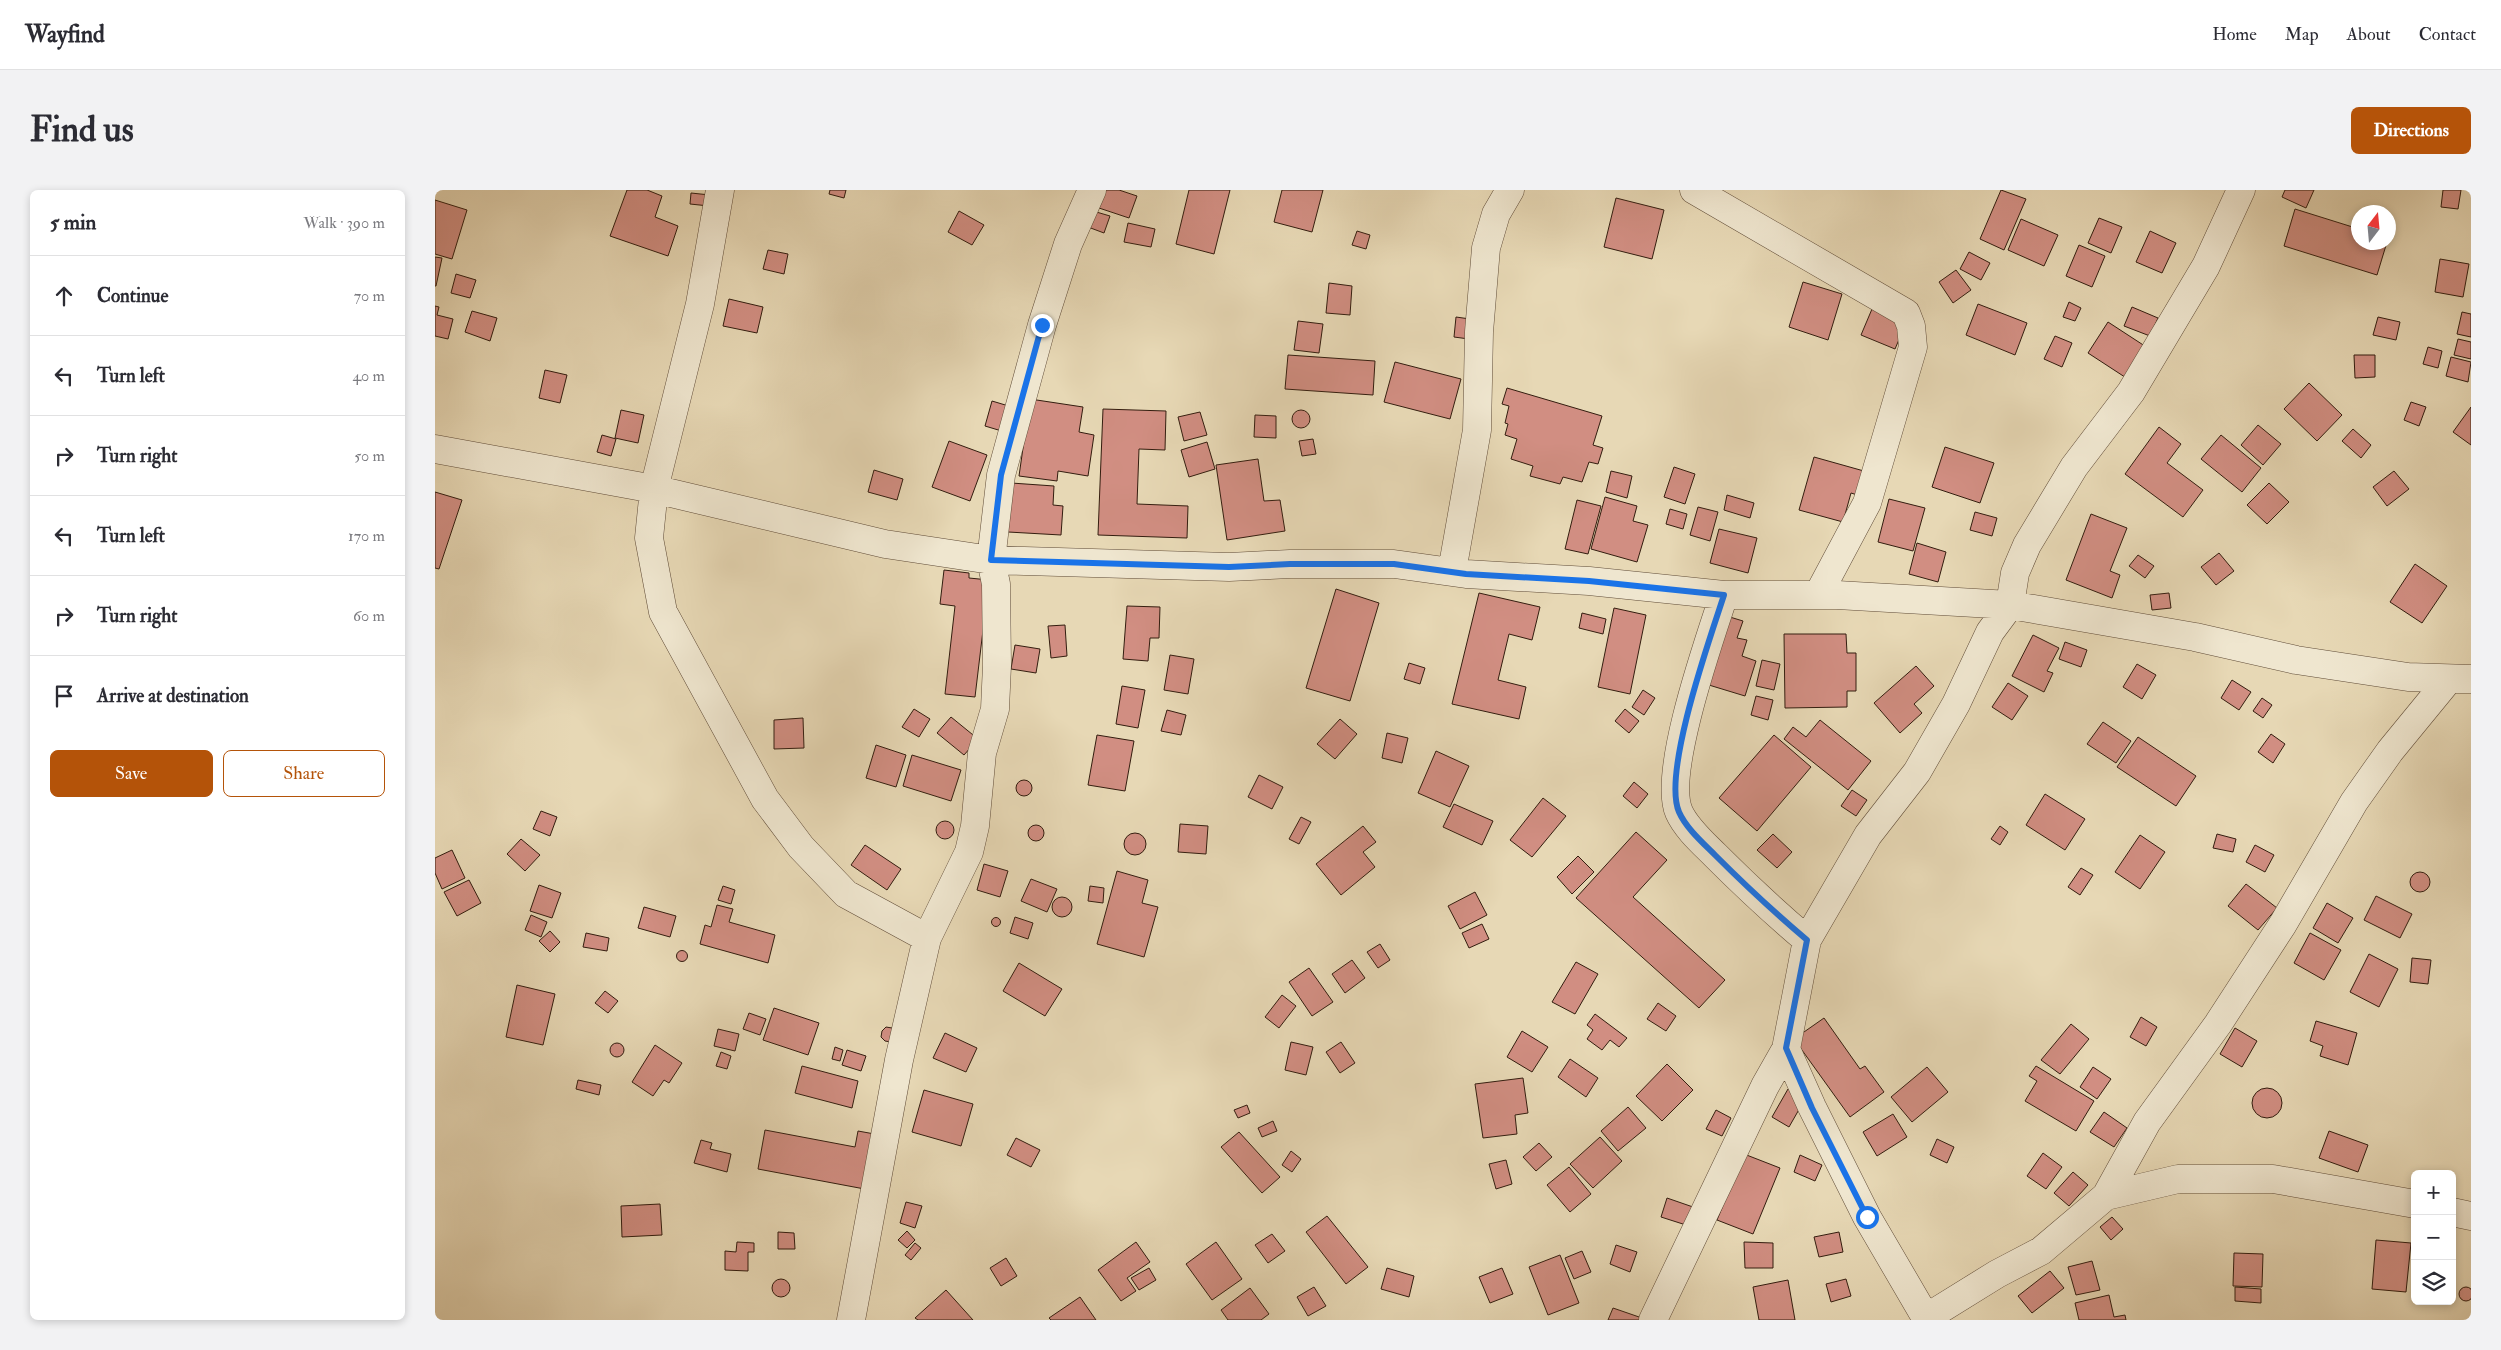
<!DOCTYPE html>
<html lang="en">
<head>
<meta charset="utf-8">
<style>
  :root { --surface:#fff; --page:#f2f2f3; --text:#2b2b33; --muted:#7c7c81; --line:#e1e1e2; --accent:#b45309 }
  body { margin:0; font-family:"IM FELL Double Pica",serif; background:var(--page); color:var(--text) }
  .controls { position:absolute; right:15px; bottom:15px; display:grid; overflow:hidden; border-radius:8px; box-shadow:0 2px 8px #0003 }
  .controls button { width:45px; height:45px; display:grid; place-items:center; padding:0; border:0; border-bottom:1px solid var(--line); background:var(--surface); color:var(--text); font:25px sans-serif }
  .compass { position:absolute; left:1916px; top:15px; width:45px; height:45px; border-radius:50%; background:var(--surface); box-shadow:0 2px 8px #0003; rotate:16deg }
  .stop { position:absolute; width:15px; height:15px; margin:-11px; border:4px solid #1a73e8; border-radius:50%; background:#fff }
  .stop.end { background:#1a73e8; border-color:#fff; box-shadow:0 1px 5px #0008 }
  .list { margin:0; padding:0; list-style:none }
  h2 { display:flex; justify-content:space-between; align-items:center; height:65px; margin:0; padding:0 20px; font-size:21px }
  h2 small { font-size:16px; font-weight:400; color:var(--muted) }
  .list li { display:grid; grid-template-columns:32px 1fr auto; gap:15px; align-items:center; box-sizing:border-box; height:80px; padding:0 20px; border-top:1px solid var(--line) }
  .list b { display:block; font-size:19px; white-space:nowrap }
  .list em { font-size:16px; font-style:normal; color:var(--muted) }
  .actions { display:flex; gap:10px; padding:15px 20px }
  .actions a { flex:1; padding:11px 0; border:1px solid var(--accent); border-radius:8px; text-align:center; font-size:18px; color:var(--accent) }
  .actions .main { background:var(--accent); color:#fff }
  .icon { flex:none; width:28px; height:28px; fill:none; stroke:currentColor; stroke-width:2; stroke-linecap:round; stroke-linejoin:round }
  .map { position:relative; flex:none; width:2036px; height:1130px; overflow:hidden; border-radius:8px }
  header { display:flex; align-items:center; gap:30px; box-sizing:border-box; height:70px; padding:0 25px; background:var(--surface); border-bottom:1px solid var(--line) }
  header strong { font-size:24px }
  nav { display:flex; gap:28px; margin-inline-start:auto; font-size:18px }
  .intro { display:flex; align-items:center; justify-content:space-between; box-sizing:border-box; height:120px; padding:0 30px }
  h1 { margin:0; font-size:35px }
  .button { padding:12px 22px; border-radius:8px; background:var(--accent); color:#fff; font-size:18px; font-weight:700 }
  main { display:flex; gap:30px; padding:0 30px }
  aside { flex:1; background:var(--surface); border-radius:8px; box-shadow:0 2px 8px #0003 }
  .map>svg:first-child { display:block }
  .building { fill:#d18e82; stroke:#331d0f }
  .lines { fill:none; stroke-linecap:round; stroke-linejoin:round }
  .street-casing { stroke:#604c38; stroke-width:29 }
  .street { stroke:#efe6cf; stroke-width:28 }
  .route { stroke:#1a73e8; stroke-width:6 }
</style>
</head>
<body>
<header>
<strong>Wayfind</strong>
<nav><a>Home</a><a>Map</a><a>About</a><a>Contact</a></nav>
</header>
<div class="intro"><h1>Find us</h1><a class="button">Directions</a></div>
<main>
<aside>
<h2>5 min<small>Walk · 390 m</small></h2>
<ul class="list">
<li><svg class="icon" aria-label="ahead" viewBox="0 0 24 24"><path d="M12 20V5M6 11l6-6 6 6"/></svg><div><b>Continue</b></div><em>70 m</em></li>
<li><svg class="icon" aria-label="left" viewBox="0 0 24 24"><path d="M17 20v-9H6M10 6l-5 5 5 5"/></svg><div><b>Turn left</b></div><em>40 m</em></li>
<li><svg class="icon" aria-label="right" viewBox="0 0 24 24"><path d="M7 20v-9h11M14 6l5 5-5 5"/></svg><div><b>Turn right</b></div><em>50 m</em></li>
<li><svg class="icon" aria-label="left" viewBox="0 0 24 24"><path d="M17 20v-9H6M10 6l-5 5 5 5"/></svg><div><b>Turn left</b></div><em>170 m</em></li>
<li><svg class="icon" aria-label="right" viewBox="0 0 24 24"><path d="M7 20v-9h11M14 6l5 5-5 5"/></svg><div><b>Turn right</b></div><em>60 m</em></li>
<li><svg class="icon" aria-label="arrive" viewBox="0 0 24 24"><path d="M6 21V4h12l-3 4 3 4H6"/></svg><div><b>Arrive at destination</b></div></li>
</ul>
<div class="actions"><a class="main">Save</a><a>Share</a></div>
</aside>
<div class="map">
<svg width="2036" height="1130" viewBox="0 0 2036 1130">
  <rect width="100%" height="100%" fill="#e7d8b5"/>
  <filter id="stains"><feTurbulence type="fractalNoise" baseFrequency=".004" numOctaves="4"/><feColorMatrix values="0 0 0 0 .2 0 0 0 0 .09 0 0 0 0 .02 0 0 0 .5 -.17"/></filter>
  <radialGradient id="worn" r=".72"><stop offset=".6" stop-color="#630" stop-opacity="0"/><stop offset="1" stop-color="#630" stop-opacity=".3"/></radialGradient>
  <!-- building -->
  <path class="building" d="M192,0H212L227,6L220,27L243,36L233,66L175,46Z
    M395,0H411L409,8L394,4Z
    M667,0H684L702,6L694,28L661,17Z
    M754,0H795L779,64L741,54Z
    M847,0H888L877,42L839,32Z
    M1566,0L1591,9L1569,60L1545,49Z
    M1850,0H1879L1871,18L1847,7Z
    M2008,0H2026L2023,19L2006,17Z
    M256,3L275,5L274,16L255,14Z
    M1181,8L1229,20L1217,69L1169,57Z
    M0,10L32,20L17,69L0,64Z
    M1860,19L1924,39V52H1952L1942,85L1849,56Z
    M524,21L549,35L537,55L513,42Z
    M658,21L675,26L669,43L653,37Z
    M1664,28L1687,37L1676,63L1653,53Z
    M1586,29L1623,45L1609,76L1573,60Z
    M693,33L720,39L716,57L689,52Z
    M922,41L935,45L931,59L917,55Z
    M1715,41L1741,53L1727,83L1701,72Z
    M1644,55L1670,66L1657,97L1631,86Z
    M333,60L353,64L349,84L328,79Z
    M1534,62L1555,73L1546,90L1525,79Z
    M0,67L7,68L1,96H0Z
    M2005,69L2034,74L2028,107L2000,102Z
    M1521,80L1536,100L1518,113L1504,92Z
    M21,84L41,90L35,108L16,103Z
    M1368,92L1407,104L1393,150L1354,137Z
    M894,93L917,96L915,125L891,123Z
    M294,109L328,117L322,143L288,136Z
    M1634,112L1646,118L1640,131L1628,127Z
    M1543,114L1592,133L1580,165L1531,145Z
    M0,116L4,117L2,125L18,129L13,149L0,146Z
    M1697,117L1723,128L1715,146L1689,136Z
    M1437,119L1471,133L1460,159L1426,145Z
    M37,121L62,128L55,151L30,142Z
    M2027,122L2036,124V147L2022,144Z
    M1021,127L1035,129L1034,149L1019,147Z
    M1943,127L1965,132L1961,150L1938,145Z
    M863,131L888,134L884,163L859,160Z
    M1673,132L1719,162L1699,193L1653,163Z
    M1620,146L1637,153L1627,177L1609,169Z
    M2023,149L2036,152V169L2019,165Z
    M1993,157L2007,161L2003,178L1988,174Z
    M853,165L940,171L938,205L850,199Z
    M1919,165H1940V187L1920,188Z
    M2016,167L2036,172L2033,192L2011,186Z
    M960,172L1026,189L1015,229L949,212Z
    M110,180L132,185L125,213L104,208Z
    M1874,193L1907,225L1882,251L1849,219Z
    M1072,198L1167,226L1158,255L1168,258L1163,274L1154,272L1147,292L1128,287L1125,294L1095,286L1098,276L1076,269L1082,249L1070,245L1073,234L1070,233L1074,216L1067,214Z
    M595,209L648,217L644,242L659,245L653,286L623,281L622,291L584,286Z
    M557,211L577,217L570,242L550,236Z
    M1976,212L1991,217L1984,236L1969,230Z
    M2036,217V255L2018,242Z
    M668,219L731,221L730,260L704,259L702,314L753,316L752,348L663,345Z
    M857 229a9 9 0 1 1 18 0a9 9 0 1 1-18 0Z
    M186,220L209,225L203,253L180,248Z
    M765,222L772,245L749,251L743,227Z
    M820,225L841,226V248L819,247Z
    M1823,235L1846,254L1828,275L1806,255Z
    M1724,237L1746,254L1732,273L1768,300L1748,327L1690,284Z
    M1918,239L1936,255L1926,268L1907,251Z
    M167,245L181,249L176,266L162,262Z
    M1786,245L1826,278L1807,302L1766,269Z
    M878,249L881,264L867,266L864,251Z
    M514,251L552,265L535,311L497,297Z
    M772,252L780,279L754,287L746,260Z
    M1510,257L1559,273L1545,313L1497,297Z
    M1379,267L1436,283L1429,307L1416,303L1408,332L1364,320Z
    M823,269L829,311L845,310L850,341L792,350L781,275Z
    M1239,277L1260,284L1250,314L1229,307Z
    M439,280L468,289L462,310L433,302Z
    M1176,281L1197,286L1192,308L1171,302Z
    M1959,281L1974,299L1952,316L1938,297Z
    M576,293L619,296L618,315L628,316L626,345L573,342Z
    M1834,293L1854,312L1832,334L1812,315Z
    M0,302L27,310L4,379L0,378Z
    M1292,305L1319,313L1315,328L1289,320Z
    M1170,307L1202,316L1198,331L1213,335L1202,372L1156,359Z
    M1454,309L1490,318L1478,361L1443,352Z
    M1142,310L1166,316L1153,364L1130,359Z
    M1263,317L1283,322L1275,351L1255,345Z
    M1235,319L1252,324L1248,339L1231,334Z
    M1540,322L1562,328L1557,346L1535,340Z
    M1656,324L1692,338L1675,381L1685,385L1677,408L1631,390Z
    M1284,339L1322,348L1313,383L1275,373Z
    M1482,353L1511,362L1503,392L1474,384Z
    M1784,363L1799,381L1781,395L1766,377Z
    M1703,365L1719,376L1710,388L1694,376Z
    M1980,374L2012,396L1987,433L1955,412Z
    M509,380L534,383V388L554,390L540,507L510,504L520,416L505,414Z
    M901,399L944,413L915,511L871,498Z
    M1044,403L1105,417L1097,450L1074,444L1063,490L1091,497L1084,529L1017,514Z
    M1734,403L1736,418L1717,420L1715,405Z
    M692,416L725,417L724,448H715L713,471L688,469Z
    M1179,418L1211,425L1195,504L1163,497Z
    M1147,423L1171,429L1168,444L1144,438Z
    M1285,424L1308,431L1302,448L1312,450L1307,466L1321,471L1310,506L1264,492Z
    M630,435L632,466L616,468L613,436Z
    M1349,444H1411L1412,463H1421V501H1412V517L1350,518Z
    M1598,445L1624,458L1612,481L1618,483L1609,502L1577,486Z
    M1630,452L1652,460L1646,477L1624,469Z
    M580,455L605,459L601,483L576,479Z
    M735,465L759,469L753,504L729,500Z
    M1327,470L1345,474L1339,500L1321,496Z
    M974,473L990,478L985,494L969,489Z
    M1702,474L1721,485L1707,509L1688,497Z
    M1481,476L1499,496L1479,514L1487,523L1465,543L1439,513Z
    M1797,490L1816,502L1804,520L1786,508Z
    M1573,493L1593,506L1577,530L1557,517Z
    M687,496L710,500L703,538L681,534Z
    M1208,500L1220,508L1209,525L1197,517Z
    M1321,506L1338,510L1333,530L1316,525Z
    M1827,508L1837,515L1828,528L1818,521Z
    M479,519L495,529L484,547L467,537Z
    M1190,519L1204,531L1194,543L1180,531Z
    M732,520L751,525L746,545L726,541Z
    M516,527L543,549L529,565L502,543Z
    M368,528L369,558L339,559V530Z
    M905,529L922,544L900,569L882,554Z
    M1385,530L1436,571L1413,600L1349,549L1358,537L1371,547Z
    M1668,532L1696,551L1681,573L1652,554Z
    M952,543L973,548L967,573L947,568Z
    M1836,544L1850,554L1838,573L1823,562Z
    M662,545L699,551L690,601L653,595Z
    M1339,545L1376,577L1322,641L1284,608Z
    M1703,547L1761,586L1741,616L1682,577Z
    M441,555L471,565L461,597L431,588Z
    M1001,561L1034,576L1015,617L983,603Z
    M477,565L526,580L516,611L468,596Z
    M824,585L848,597L837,619L813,607Z
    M581 598a8 8 0 1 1 16 0a8 8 0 1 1-16 0Z
    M1199,592L1213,604L1202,618L1188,606Z
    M1417,600L1432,610L1421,626L1406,616Z
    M1610,604L1650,629L1630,660L1591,635Z
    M1108,608L1131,626L1097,667L1075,650Z
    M1019,614L1058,631L1047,655L1008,637Z
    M106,621L122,627L115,646L98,639Z
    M866,627L876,632L864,654L854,649Z
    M501 640a9 9 0 1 1 18 0a9 9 0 1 1-18 0Z
    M745,634L773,636L771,664L743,662Z
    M593 643a8 8 0 1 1 16 0a8 8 0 1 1-16 0Z
    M928,636L941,652L928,662L940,677L906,705L881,674Z
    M1565,636L1573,642L1565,655L1556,649Z
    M1201,642L1232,670L1198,707L1290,790L1264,818L1141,708Z
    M689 654a11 11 0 1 1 22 0a11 11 0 1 1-22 0Z
    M1338,644L1357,662L1342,678L1322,660Z
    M1782,644L1801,649L1798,662L1778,658Z
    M1705,645L1730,662L1705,699L1680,682Z
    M86,649L105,665L90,681L72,664Z
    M430,655L466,679L452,700L416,675Z
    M1820,655L1839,665L1830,682L1811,672Z
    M17,660L30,688L7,699L0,683V668Z
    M1143,666L1159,682L1137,704L1122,687Z
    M549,674L573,681L565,707L542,700Z
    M1646,678L1658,685L1645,705L1633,697Z
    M682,681L713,690L707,713L723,717L709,767L662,754Z
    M1975 692a10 10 0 1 1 20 0a10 10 0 1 1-20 0Z
    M596,689L622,699L612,722L586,711Z
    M34,690L46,713L22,726L9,702Z
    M1811,694L1842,718L1823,740L1793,716Z
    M104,695L126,703L117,728L95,721Z
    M288,696L300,700L296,714L283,710Z
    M655,696L669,698L668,713L653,711Z
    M1040,702L1052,725L1025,739L1013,716Z
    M1941,706L1977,724L1965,748L1929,730Z
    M617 717a10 10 0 1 1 20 0a10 10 0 1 1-20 0Z
    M1892,713L1918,728L1903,753L1878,738Z
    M282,715L298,719L294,732L340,745L333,773L265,754L270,735L276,737Z
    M209,717L241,726L235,747L203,738Z
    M96,725L112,732L106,747L90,740Z
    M580,727L598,733L593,749L575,743Z
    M556.5 732a4.5 4.5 0 1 1 9 0a4.5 4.5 0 1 1-9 0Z
    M1047,734L1054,749L1034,758L1027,743Z
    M115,741L125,752L115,762L104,751Z
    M151,743L174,748L172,761L148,757Z
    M1875,743L1906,760L1889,790L1859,773Z
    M945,754L955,770L943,778L932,762Z
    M241.5 766a5.5 5.5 0 1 1 11 0a5.5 5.5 0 1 1-11 0Z
    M1934,764L1963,779L1944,817L1915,802Z
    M1977,768L1996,770L1993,794L1975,792Z
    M917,770L930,788L910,803L897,784Z
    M1141,772L1163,784L1140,824L1117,812Z
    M584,773L627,799L610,826L568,801Z
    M874,778L898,812L877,826L854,792Z
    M82,795L120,804L108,855L71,847Z
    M170,801L183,811L173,823L160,813Z
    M847,805L861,816L844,838L830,827Z
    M1223,813L1241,826L1231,841L1212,829Z
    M339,818L384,833L373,865L328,850Z
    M314,823L331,829L325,845L308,839Z
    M1160,824L1192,848L1184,857L1175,850L1167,860L1152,849L1158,840L1152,835Z
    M1706,827L1722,837L1711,856L1695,847Z
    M1389,828L1425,879L1430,876L1449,902L1415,927L1359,849Z
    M1881,831L1922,843L1913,875L1885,866L1888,856L1875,851Z
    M1636,834L1654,849L1625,884L1606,870Z
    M451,837L457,838L461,842L456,852L450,851L446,847L447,841Z
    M1800,838L1822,851L1807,877L1785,864Z
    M283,839L304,844L300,861L279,856Z
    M1087,841L1113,857L1097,882L1072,867Z
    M510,843L542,858L531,882L498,868Z
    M856,852L878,857L871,885L850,880Z
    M906,852L920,873L905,883L891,862Z
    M175 860a7 7 0 1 1 14 0a7 7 0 1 1-14 0Z
    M220,855L247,873L234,893L229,890L218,906L197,892Z
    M400,857L408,860L405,871L397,869Z
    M412,860L431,866L426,881L407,875Z
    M286,862L296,866L292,879L281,876Z
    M1135,869L1163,888L1151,907L1123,887Z
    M1232,874L1258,900L1227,931L1201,906Z
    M367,876L423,891L417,918L360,903Z
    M1601,876L1659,911L1641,941L1590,911L1602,891L1594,886Z
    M1492,877L1513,902L1477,932L1456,907Z
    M1658,877L1676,889L1662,909L1645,897Z
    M1088,888L1093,923L1080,925L1082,944L1048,948L1040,894Z
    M143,890L166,895L164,905L141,899Z
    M1817 913a15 15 0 1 1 30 0a15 15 0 1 1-30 0Z
    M1353,899L1370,909L1354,937L1337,927Z
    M489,900L538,914L526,956L477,942Z
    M812,915L815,923L803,928L799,920Z
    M1193,917L1211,938L1183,961L1166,941Z
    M1281,920L1296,928L1287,946L1271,939Z
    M1669,922L1692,938L1679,957L1655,942Z
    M1458,924L1472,947L1442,966L1428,942Z
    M838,931L842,941L827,947L823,938Z
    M330,940L420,957L423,941L445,945L435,1000L323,979Z
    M1894,941L1933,955L1923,982L1884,968Z
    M804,942L845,987L827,1003L786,957Z
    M1165,947L1187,971L1158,998L1135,974Z
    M581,948L605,960L596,977L572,965Z
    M1502,949L1519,957L1512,973L1495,965Z
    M266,950L277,953L275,959L296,964L292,982L259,973Z
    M1104,953L1117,967L1101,981L1088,967Z
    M856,961L866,969L857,982L847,975Z
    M1608,963L1627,977L1611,999L1592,986Z
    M1309,964L1345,978L1318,1044L1282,1030Z
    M1365,965L1387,975L1380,991L1359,982Z
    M1071,970L1077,994L1061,999L1054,974Z
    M1134,977L1156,1004L1135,1022L1112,995Z
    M1638,982L1653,995L1634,1016L1619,1003Z
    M1232,1008L1258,1017L1251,1035L1226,1027Z
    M471,1012L487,1016L480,1038L465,1033Z
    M225,1014L227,1045L187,1047L186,1016Z
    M892,1026L933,1077L911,1094L871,1042Z
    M1677,1027L1688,1039L1676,1050L1665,1037Z
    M472,1041L480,1050L472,1058L463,1050Z
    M343,1042L359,1043L360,1059H343Z
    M1404,1042L1408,1062L1384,1067L1379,1047Z
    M837,1044L850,1061L833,1073L820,1055Z
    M1941,1050L1976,1053L1971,1102L1937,1099Z
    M302,1052L319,1053V1062H313V1081L290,1080V1061L301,1062Z
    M701,1052L715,1072L692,1088L701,1101L686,1111L663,1080Z
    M781,1052L807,1089L777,1110L751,1074Z
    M1309,1052L1338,1053V1078H1310Z
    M480,1053L486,1058L476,1070L470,1065Z
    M1181,1055L1202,1062L1195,1082L1175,1074Z
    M1147,1061L1156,1082L1139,1089L1130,1068Z
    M1799,1063L1828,1064L1827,1097L1798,1096Z
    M1125,1065L1144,1113L1113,1125L1094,1077Z
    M571,1068L582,1086L566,1096L555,1078Z
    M1657,1071L1665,1100L1641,1105L1633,1077Z
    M714,1078L721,1090L704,1100L696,1088Z
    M952,1078L979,1086L974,1107L946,1099Z
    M1067,1078L1078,1104L1055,1113L1044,1087Z
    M1615,1081L1629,1098L1597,1123L1583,1106Z
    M337 1098a9 9 0 1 1 18 0a9 9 0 1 1-18 0Z
    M1411,1089L1416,1106L1396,1112L1391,1094Z
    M1353,1090L1360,1130H1324L1318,1097Z
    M879,1097L891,1116L873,1126L862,1107Z
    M1800,1097L1826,1099V1113L1800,1111Z
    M2024 1104a7 7 0 1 1 14 0a7 7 0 1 1-14 0Z
    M815,1098L834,1124L826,1130H793L786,1120Z
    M511,1100L538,1130H483L480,1128Z
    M1674,1105L1679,1127L1690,1125L1691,1130H1644L1640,1113Z
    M645,1107L661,1130H616L614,1128Z
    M1178,1118L1207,1128L1206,1130H1173Z"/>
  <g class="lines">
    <defs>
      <path id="street" d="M285,0L265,114L219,299L214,348L228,422L330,609L366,657L411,704L492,748
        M1259,0L1471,123L1476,136L1478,157L1432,313L1383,405
        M0,259L219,299L450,354L556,370L794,377L855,374H959L1031,384L1154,391L1289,405H1402L1575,415L1760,447L1861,470L1973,487L2036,489
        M1017,381L1042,240L1044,142L1051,58L1061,24L1075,0
        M1289,405C1275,448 1227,583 1244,622C1251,638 1268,653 1280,665C1310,695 1340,723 1372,750
        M1351,859L1377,917L1432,1027L1491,1128
        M1671,1006L1743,989H1838L1980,1014
        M2017,1022L2036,1026
        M416,1130L464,870L492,748L534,662L540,636L547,563L560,519L562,475L561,394L556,370L566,285L607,135L633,54L657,0
        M1218,1130L1330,896L1351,859L1372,750L1433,645L1482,582L1521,514L1555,442L1575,415L1580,383L1592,355L1639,277L1696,202L1771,76L1806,0
        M1492,1130L1491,1128L1562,1084L1606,1061L1671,1006L1712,932L1783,834L1848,734L1919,612L1955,561L2014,489"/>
    </defs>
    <!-- street casing -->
    <use href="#street" class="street-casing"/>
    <!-- street -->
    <use href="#street" class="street"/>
  </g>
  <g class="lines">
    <!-- route -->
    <path class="route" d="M607,135L566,285L556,370L794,377L855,374H959L1031,384L1154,391L1289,405C1275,448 1227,583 1244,622C1251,638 1268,653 1280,665C1310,695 1340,723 1372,750L1351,858L1377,918L1432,1027"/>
  </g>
  <rect width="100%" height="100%" filter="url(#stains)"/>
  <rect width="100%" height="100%" fill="url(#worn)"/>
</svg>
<div class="controls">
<button>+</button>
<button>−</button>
<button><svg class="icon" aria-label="layers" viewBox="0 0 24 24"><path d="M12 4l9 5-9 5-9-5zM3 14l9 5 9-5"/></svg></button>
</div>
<svg class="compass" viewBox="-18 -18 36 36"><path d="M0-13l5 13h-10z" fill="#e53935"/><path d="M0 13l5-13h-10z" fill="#7c7c81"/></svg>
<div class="stop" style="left:1432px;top:1027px"></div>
<div class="stop end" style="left:607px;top:135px"></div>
</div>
</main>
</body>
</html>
